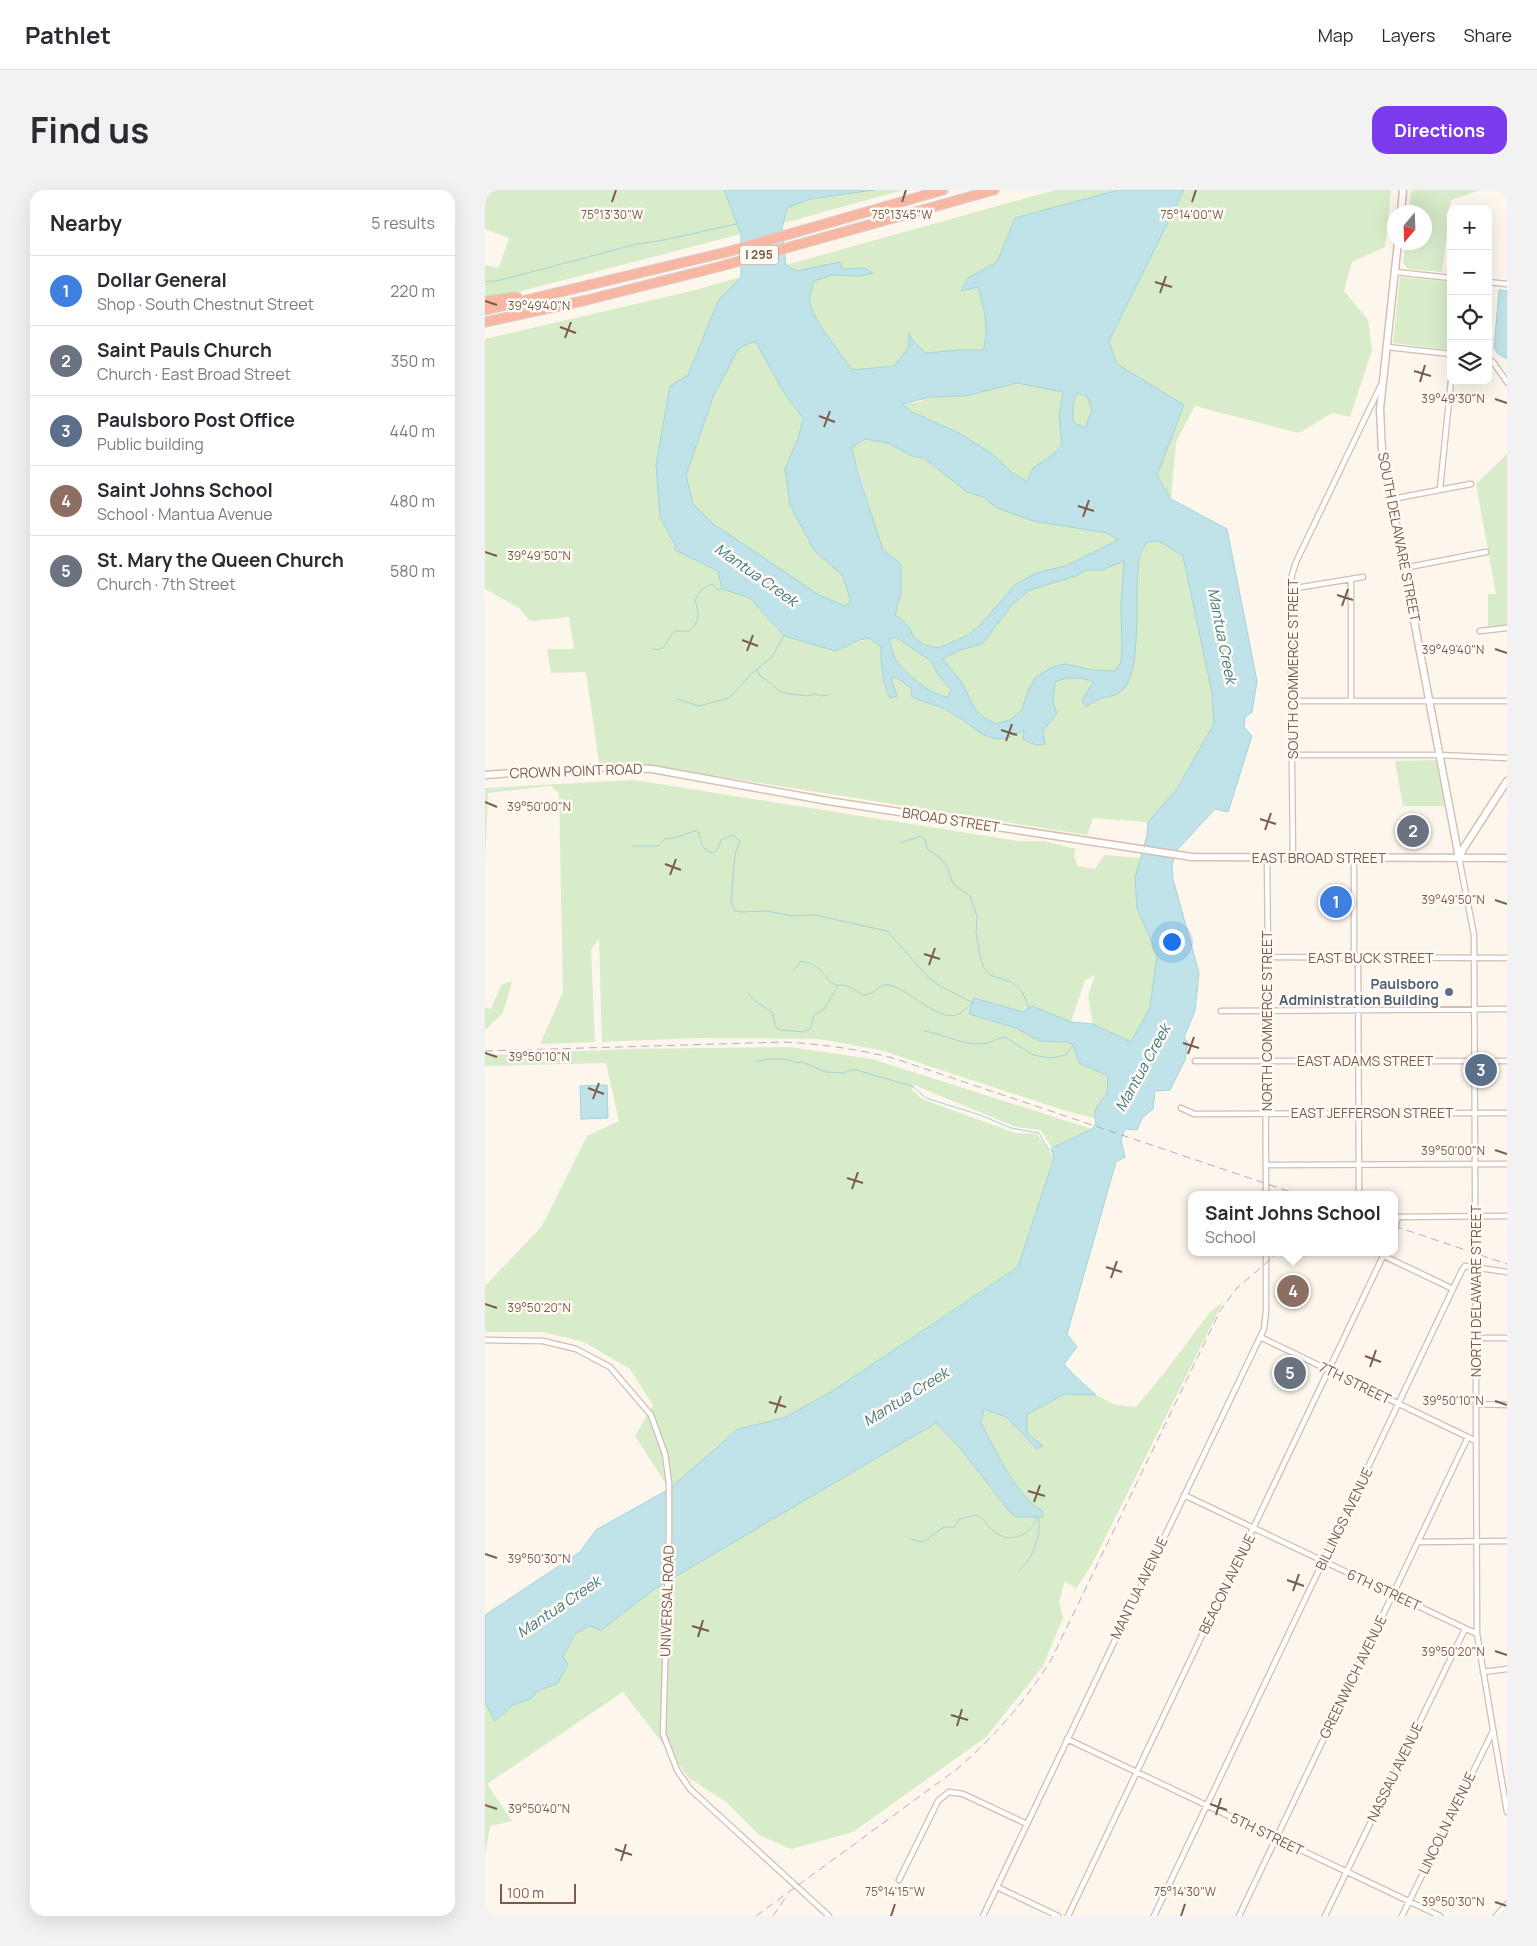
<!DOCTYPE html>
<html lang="en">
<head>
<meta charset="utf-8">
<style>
  :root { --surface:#fff; --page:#f2f2f3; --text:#2b2b33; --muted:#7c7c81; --line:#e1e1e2; --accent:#7c3aed }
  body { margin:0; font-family:Manrope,sans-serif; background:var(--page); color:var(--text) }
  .controls { position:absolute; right:15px; top:15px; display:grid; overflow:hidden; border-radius:10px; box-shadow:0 5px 20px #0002 }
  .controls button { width:45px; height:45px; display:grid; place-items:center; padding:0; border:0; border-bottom:1px solid var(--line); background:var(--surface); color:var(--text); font:25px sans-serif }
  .compass { position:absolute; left:902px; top:15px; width:45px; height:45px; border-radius:50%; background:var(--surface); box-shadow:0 5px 20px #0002; rotate:199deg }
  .scale { position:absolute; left:15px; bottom:12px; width:76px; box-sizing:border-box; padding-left:5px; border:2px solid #7a5c4d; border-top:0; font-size:14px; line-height:18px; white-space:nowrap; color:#7a5c4d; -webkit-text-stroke:4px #fffaf3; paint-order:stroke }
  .you { position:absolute; left:686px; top:751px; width:18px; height:18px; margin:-12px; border:4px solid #fff; border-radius:50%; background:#1a73e8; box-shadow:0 0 0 8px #1a73e833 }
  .badge { display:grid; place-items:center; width:32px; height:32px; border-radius:50%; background:var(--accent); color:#fff; font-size:16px; font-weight:700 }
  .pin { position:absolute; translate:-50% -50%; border:2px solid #fff; box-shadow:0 1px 5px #0006 }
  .popup { position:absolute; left:703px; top:1001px; width:210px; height:65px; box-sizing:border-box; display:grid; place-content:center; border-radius:10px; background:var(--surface); filter:drop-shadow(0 1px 4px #0005); font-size:16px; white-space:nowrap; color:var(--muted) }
  .popup b { font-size:19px; color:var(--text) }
  .popup::after { content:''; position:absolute; left:50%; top:100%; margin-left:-10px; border:10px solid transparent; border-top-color:var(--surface) }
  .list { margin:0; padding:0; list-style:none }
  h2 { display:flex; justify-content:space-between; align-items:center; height:65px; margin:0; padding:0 20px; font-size:21px }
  h2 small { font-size:16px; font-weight:400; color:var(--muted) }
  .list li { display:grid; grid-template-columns:32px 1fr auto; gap:15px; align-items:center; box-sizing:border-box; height:70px; padding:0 20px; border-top:1px solid var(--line) }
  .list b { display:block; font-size:19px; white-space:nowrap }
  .list p { margin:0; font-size:16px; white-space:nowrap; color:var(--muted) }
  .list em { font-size:16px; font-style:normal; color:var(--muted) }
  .icon { flex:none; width:28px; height:28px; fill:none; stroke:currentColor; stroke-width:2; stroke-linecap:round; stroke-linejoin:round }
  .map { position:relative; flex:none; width:1022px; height:1726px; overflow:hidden; border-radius:15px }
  header { display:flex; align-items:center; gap:30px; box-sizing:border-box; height:70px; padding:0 25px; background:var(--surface); border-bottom:1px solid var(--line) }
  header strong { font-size:24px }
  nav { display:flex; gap:28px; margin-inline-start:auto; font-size:18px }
  .intro { display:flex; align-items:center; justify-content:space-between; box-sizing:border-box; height:120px; padding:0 30px }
  h1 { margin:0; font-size:35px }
  .button { padding:12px 22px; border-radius:15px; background:var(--accent); color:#fff; font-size:18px; font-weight:700 }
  main { display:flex; gap:30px; padding:0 30px }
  aside { flex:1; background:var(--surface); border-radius:15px; box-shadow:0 5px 20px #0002 }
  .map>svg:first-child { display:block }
  .green { fill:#d8ecc9 }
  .water { fill:#bfe3e8; stroke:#a5d3da; fill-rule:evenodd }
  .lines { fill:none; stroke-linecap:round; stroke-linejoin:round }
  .stream { stroke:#a5d3da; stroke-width:1 }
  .street-casing { stroke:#d1beb0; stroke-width:7 }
  .secondary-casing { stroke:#d6c0b0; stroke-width:9 }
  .highway-casing { stroke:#dad1cd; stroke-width:11 }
  .street { stroke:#fff; stroke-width:4.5 }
  .secondary { stroke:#fff; stroke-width:6 }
  .highway { stroke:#f7b7a3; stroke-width:9 }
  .rail { stroke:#b9a8c9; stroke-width:1; stroke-dasharray:8 5; stroke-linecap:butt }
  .ticks { fill:none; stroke:#7a5c4d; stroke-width:2 }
  .service-dot { fill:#5c6f8a; stroke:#fffaf3; stroke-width:2 }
  .labels { text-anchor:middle; stroke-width:5; stroke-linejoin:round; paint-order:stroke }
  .shield { fill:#fffaf3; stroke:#a28b7f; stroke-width:1 }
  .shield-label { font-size:12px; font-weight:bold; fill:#7a5c4d }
  .street-label { font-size:14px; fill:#7a5c4d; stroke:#fffaf3 }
  .service-label { font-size:14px; font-weight:bold; fill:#4e5e75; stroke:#fffaf3; text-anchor:end }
  .water-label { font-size:15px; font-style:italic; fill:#437c86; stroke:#fffaf3 }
  .ticks-label { font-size:12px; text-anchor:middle; fill:#7a5c4d; stroke:#fffaf3; stroke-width:5; stroke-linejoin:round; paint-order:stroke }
</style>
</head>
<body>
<header>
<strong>Pathlet</strong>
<nav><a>Map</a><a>Layers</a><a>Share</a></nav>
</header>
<div class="intro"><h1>Find us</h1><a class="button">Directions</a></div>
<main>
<aside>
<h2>Nearby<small>5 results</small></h2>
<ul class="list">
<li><span class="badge" style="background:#3f7fe0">1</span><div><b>Dollar General</b><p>Shop · South Chestnut Street</p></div><em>220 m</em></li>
<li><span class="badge" style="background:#6b7280">2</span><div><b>Saint Pauls Church</b><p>Church · East Broad Street</p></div><em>350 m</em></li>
<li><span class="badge" style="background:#5c6f8a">3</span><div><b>Paulsboro Post Office</b><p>Public building</p></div><em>440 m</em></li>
<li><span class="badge" style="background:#8d6e63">4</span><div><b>Saint Johns School</b><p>School · Mantua Avenue</p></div><em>480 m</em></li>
<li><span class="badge" style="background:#6b7280">5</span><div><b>St. Mary the Queen Church</b><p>Church · 7th Street</p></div><em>580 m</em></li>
</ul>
</aside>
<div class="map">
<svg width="1022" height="1726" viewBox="0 0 1022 1726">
  <rect width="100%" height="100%" fill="#fdf6ec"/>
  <!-- green -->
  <path class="green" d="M0,0H239L256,44L10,108L0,106V75L14,78L24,48L0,39Z
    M389,0H418L299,33L302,18L325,9Z
    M570,0H633L530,28L512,72L483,88L477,101L493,96C499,119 505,138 498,160H472L441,163L428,151L424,144L423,158L409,176L368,180C358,168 327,127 325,114C324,105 326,98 329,91L347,85L375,86L379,78L357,79L355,72L311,81L301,75Z
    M699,0H906L900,57L867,72L859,101L883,130L887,160L865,227L847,223L814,243L710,216L691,252L686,309L672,285L699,215L632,174L624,151Z
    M930,0H995L966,10L957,82L923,79L918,73L921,53L939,52V22H924L926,2Z
    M256,87L233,111L203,185L175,327L191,357L207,369L233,381L237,398L265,408L298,446L351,461L384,448L396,457V473L400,500L409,496L406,488L411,487L426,498L427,507L470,525L498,545L507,549L540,540L558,541L568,513L570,492C586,486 595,487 610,493L601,503L607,512L623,508L637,501L655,366L662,352L674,351L698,366L727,503L729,534L692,599L663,632L608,628L602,645L150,573H114L101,482L66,483L62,459H89L84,427L45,431L34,418L0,399V149L210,100Z
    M915,87L966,92L964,160L908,153Z
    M270,151L300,204L318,228L314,246L300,279L329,360L358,386L366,412L359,416L334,405L227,333L208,314L201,285L228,207L254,158Z
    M532,193L578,201L574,226L577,255L570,263L548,278L542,291L529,284L506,263L474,243L427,222L416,214L434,212L446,207L480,206Z
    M591,202L602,206L607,220L600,238L588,232V214Z
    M381,249L403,252L427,266L439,268L482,302L498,307L512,318L548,331L622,343L633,350L580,376L551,383L531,394L495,435L482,445L454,458L439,455L428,446L424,437L410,425L416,403V374L398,360L367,258Z
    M1022,264V441H1003V404H1011L991,294Z
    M639,371L636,416L637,459L636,472L630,482L607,480L581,474L567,477L544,499L536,521L525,530L511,534L498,528L492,523L475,491L458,469L475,460L497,454L527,415L545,400L590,386L601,380H617Z
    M411,446L446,471L452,483L466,500L463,507C445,506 418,483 410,467C407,462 406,454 404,448Z
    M951,570L960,616H918L910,571Z
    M149,590L533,651H559L591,659L589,666L593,676L610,679L619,665L655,668L650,688L652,718L672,764L665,818L646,853L608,834L603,806L610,785L600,790L586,832L547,817L538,822L490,808L484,824L531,838L554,851L582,852L588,855L594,873L624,886L622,904L612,913L609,928L581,921L395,860L334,849L214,848L117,852L114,748L106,760L110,852L55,854L78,802L74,603L66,596L3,603L0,673V598Z
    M27,791L18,823L0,840V817L6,819L16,795Z
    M305,857L387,869L607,939L567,958L556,940L531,937L429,895L427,900L437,909L530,943L552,944L569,967L533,1077L346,1202L299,1228L253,1239L184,1299L150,1246L168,1215L145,1179L99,1152L58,1142H0V1096L57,1036L102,946L134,931L121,873L0,876V865L142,859Z
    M738,1112L607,1374L591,1399L580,1391L574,1412L578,1428L558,1476L501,1547L368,1642L306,1659L274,1645L241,1612L204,1588L138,1502L2,1594L27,1631L5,1636L0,1666V1513L11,1531L28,1515L47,1508L52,1501L72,1494L78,1468L90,1444L104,1436L116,1440L171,1398L451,1233L475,1258L524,1321H558C532,1308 510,1259 496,1233L499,1219L521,1227L552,1259L558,1256L542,1243V1224L580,1204L611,1205L630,1215L651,1217L680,1182L725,1122Z"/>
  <!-- water -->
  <path class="water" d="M239,0H389L325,9L302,18L297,39L301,75L311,81L355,72L357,79L379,78L388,83L375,86L347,85L329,91C327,98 324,105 325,114C327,127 358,168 368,180L409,176L423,158L424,143L428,151L441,163L472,160H498C505,138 499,119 493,97L476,101L483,88L512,72L530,28L633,0H699L624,151L632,174L699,215L672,285L686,309L742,339L772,491L767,522L760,527L759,537L767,546L743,622L730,619L692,660L687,675L688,689L714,783L710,821L699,847L703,853L700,870L685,900L670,901L668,919L657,928L652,940L640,939L636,950L640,967L631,972L582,1144L592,1157L579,1174L589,1185L611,1205L580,1204L542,1224V1243L558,1256L552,1259L521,1227L499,1219L496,1233C510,1259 532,1308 558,1321L557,1327H532L524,1321L475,1258L451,1233L171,1398L116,1440L104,1436L90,1444L78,1467L83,1474L72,1494L52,1501L47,1508L28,1515L10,1531L0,1513V1425L95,1362L111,1340L184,1299L253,1239L299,1228L346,1202L533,1077L569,968L567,958L607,939L611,933C607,921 613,912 622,904L623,886L594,873L588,855L582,852L554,851L531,838L484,824L489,808L538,822L547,816L586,832L608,834L646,852L665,818L672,764L652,718L650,688L662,645L663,632L692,599L729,534L727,503L698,366L674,351L662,352C660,356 656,361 655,366C653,370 654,376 653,381C650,410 656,473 641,496C632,510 612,505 602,517L597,512L601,503L609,492C594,487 585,486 570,492L568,513L572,523L558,541L560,554L550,555L538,549L539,540C504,560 498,542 470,525C457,517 441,513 427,507L426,498L411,487L406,488L412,506L405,508C397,494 396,473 396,457L384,448L375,450L351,461L299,446L265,408L237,399L233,381L190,360L191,357L175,327L171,275L185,196L203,185L233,111L256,87V44ZM270,151L300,204L318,228L314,246L300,279L305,315L329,360L358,386L366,412L359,416L334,405L227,333L208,314L201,285L228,207L254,158ZM532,193L578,202L574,226L577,255L570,263L548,278L542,291L529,284L506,263L474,243L427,222L417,214L446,207L480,206ZM592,203L602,206L607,220L600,238L588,232V214ZM380,249L403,253L427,266L439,268L482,302L498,307L512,318L548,331L622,343L633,350L580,376L551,383L531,394L495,435L483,445L454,458L439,455L428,446L424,437L416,429L410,425L416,403V374L398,360L372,279L367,258ZM639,371L636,416L637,459L636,472L630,481L607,480L581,474L567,477L551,487L544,499L536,521L525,530L511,534C485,522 489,512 475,490C470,483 463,476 458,469L475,460L497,454L527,415L545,400L591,386L601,380H617ZM411,447L446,471L452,483L466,500L463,507C446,506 419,483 410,468C407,462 406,455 404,449Z
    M1014,100L1022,101V169L1013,164L1009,158Z
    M122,895L123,928L96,929L95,896Z"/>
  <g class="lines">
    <!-- stream -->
    <path class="stream" d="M0,92L16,90L152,54L179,50L251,34
      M167,459C182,463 181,448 190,441H204C216,431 214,423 210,410L217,399L227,394L233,400L236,399
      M272,480L276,487L282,490L294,501L300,503L322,506L330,504L335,506L344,505
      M192,509L214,516L244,508L267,483L287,467L299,445
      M415,653L436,646L439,648L443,660L454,667L462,677L468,694L485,706L492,726L491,743L496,770L499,778L505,785L526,792L533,797L537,801L544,818
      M147,656H173L180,649L189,648L210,641L214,643C216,652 216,660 228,663L233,659L236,650L248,645L255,651L250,664L246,712L250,721L255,722L281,721L308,726L330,725L402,741L444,788L455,796L488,813
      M309,780L316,771C334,774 335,782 347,793C352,797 357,794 362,796C369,799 373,803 380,805C390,804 395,793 404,795C423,798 452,831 471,825C477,823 482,818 487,813
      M263,803L270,811L287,822L291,837L295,840L319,842L326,838L329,825L339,819L353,796
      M439,841C459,844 476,855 497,854C506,853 512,848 520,847L548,865L566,868L581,865L588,855
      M271,871C283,869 301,867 311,873L317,872L341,882L359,883L365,880H371L427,896L441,908L495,925L526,938L554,943L562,957L569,963
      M425,1349L438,1352L459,1337H470L474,1329C479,1328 488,1325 493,1326C498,1327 501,1333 504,1337C515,1348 525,1351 539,1344C546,1340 550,1334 552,1326
      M534,1380C547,1373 558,1341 553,1327"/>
    <defs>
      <path id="street" d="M910,82L966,88
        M1003,92L1022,94
        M902,157L966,164
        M1003,169L1008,172L1022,192
        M955,299L966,191
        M907,309L986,294
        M919,378L1001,362
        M866,389V511
        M805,399L878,387
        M995,441L1022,438
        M807,511H1022
        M807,565H954L1022,568
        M808,668L805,399L807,385L811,372L896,195
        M869,668V763L873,768L874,1005
        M974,668L989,745L992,1444L1022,1622
        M783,767L1022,768
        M736,821L1022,819
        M710,871H1022
        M696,918L709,924L1022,923
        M781,975L1022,974
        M781,1005L780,771L783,767L782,668
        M909,1027L1022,1026
        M909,1042L913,1027
        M899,1066L968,1099
        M775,1147L991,1251
        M992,1148H1022
        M0,1150L58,1151L91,1159L125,1177L166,1225L180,1264L184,1293V1347L178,1544L192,1580L205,1599L344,1726
        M991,1214L1022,1215
        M699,1305L992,1444
        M933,1352L1022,1351
        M998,1482L1022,1479
        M582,1549L955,1726
        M414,1690L453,1611L464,1602L478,1604L542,1634
        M512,1697L573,1726
        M498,1726L779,1139L781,1121V1062
        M583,1726L900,1062
        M669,1726L977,1080L980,1076L1022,1082
        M754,1726L983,1247
        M840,1726L980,1439
        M917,1726L1008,1541
        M1011,1726L1022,1714"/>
      <path id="secondary" d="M916,22L918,0
        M913,52L895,219L897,261L974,668
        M0,585L119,577L167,579L343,611L707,667L1022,668
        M975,667L978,659L1022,591"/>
      <path id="highway" d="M0,111L32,107
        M0,120L242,62L458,0
        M0,132L102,110L233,77L509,0"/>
    </defs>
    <!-- street casing -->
    <use href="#street" class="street-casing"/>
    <!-- secondary casing -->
    <use href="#secondary" class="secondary-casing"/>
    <!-- highway casing -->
    <use href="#highway" class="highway-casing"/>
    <!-- street -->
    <use href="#street" class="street"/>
    <!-- secondary -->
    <use href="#secondary" class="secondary"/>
    <!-- highway -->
    <use href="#highway" class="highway"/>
    <!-- rail -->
    <path class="rail" d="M0,861L299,852C336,854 372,859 408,868L815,1005
      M909,1036L1022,1074
      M271,1726L472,1579C509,1547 540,1512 566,1470L735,1121L752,1098L794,1062
      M288,1726L301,1707"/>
  </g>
  <!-- ticks -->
  <path class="ticks" d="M127,12L131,0M417,12L421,0M707,12L711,0M670,92L687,97M675,103L681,86M0,111L12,115M75,137L91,143M80,148L86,132M929,181L946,186M935,192L940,175M1010,209L1022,213M334,226L350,232M339,237L345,221M593,316L609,321M598,327L604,310M0,362L12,366M852,405L868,410M857,416L863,399M257,450L273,456M1010,459L1022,463M262,461L268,445M516,540L532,545M521,551L527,534M0,612L12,617M775,629L791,634M780,640L786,623M180,674L196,680M185,685L191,669M1010,710L1022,714M439,764L455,769M444,775L450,758M698,853L714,858M0,863L12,867M703,864L709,847M103,898L119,904M108,909L114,893M1010,960L1022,964M362,988L378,993M367,999L373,982M621,1077L637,1082M626,1088L632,1071M0,1114L12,1118M880,1166L896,1172M885,1177L891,1160M1010,1211L1022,1215M284,1212L301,1217M290,1223L296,1206M543,1301L560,1306M549,1312L555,1295M0,1364L12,1368M802,1390L819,1396M808,1401L814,1384M207,1436L224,1441M213,1447L218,1430M1010,1461L1022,1465M466,1525L483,1530M472,1536L477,1519M725,1614L742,1620M0,1615L12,1619M731,1625L736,1608M130,1659L147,1665M136,1671L141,1654M1010,1712L1022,1716M406,1726L410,1714M696,1726L700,1714"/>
  <!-- markers -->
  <circle class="service-dot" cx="964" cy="802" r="5"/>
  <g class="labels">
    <!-- shield labels -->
    <rect class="shield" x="255" y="55.5" width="38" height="19" rx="4"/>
    <g class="shield-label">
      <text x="274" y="69">I 295</text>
    </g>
    <!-- street labels -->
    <g class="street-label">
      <text transform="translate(914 347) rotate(79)" y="5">SOUTH DELAWARE STREET</text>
      <text transform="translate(808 479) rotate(-90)" y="5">SOUTH COMMERCE STREET</text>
      <text transform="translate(91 581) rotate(-2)" y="5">CROWN POINT ROAD</text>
      <text transform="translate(466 630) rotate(9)" y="5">BROAD STREET</text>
      <text x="834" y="673">EAST BROAD STREET</text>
      <text x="886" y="773">EAST BUCK STREET</text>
      <text transform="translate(782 831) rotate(-90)" y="5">NORTH COMMERCE STREET</text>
      <text x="880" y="876">EAST ADAMS STREET</text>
      <text x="887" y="928">EAST JEFFERSON STREET</text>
      <text transform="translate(991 1101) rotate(-90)" y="5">NORTH DELAWARE STREET</text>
      <text transform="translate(870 1193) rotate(26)" y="5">7TH STREET</text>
      <text transform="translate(859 1329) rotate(-64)" y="5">BILLINGS AVENUE</text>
      <text transform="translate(742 1394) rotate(-64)" y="5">BEACON AVENUE</text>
      <text transform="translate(654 1398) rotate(-64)" y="5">MANTUA AVENUE</text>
      <text transform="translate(899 1400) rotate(25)" y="5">6TH STREET</text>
      <text transform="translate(182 1411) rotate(-88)" y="5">UNIVERSAL ROAD</text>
      <text transform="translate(868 1487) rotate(-64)" y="5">GREENWICH AVENUE</text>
      <text transform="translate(910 1582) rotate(-64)" y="5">NASSAU AVENUE</text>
      <text transform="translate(962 1633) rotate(-64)" y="5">LINCOLN AVENUE</text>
      <text transform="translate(782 1644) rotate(26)" y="5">5TH STREET</text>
    </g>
    <!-- service labels -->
    <g class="service-label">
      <text x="954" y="799">Paulsboro<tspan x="954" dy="16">Administration Building</tspan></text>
    </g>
    <!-- water labels -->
    <g class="water-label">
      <text transform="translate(271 385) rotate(35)" y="5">Mantua Creek</text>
      <text transform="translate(737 446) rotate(79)" y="5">Mantua Creek</text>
      <text transform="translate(658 878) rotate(-61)" y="5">Mantua Creek</text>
      <text transform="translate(421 1207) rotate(-32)" y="5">Mantua Creek</text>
      <text transform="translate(74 1417) rotate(-34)" y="5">Mantua Creek</text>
    </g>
  </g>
  <g class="ticks-label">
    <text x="417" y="29">75°13'45"W</text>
    <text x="707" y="29">75°14'00"W</text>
    <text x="127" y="29">75°13'30"W</text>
    <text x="54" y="120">39°49'40"N</text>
    <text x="968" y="213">39°49'30"N</text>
    <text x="54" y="370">39°49'50"N</text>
    <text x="968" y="464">39°49'40"N</text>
    <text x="54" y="621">39°50'00"N</text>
    <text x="968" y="714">39°49'50"N</text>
    <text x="54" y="871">39°50'10"N</text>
    <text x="968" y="965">39°50'00"N</text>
    <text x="54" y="1122">39°50'20"N</text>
    <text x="968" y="1215">39°50'10"N</text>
    <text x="54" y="1373">39°50'30"N</text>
    <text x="968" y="1466">39°50'20"N</text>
    <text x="54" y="1623">39°50'40"N</text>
    <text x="410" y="1706">75°14'15"W</text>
    <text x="700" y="1706">75°14'30"W</text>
    <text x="968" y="1716">39°50'30"N</text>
  </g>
</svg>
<div class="controls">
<button>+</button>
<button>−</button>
<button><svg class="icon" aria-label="locate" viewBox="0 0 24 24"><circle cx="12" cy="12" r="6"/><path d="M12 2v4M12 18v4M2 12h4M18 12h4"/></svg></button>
<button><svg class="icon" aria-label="layers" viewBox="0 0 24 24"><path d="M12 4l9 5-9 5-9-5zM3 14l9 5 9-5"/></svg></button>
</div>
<svg class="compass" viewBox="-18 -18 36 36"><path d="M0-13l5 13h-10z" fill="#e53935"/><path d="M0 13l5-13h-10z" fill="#7c7c81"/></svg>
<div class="scale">100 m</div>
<div class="you"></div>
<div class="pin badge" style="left:851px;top:712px;background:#3f7fe0">1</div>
<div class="pin badge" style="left:928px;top:641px;background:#6b7280">2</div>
<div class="pin badge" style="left:996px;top:880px;background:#5c6f8a">3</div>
<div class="pin badge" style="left:808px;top:1101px;background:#8d6e63">4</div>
<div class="popup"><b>Saint Johns School</b>School</div>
<div class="pin badge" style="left:805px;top:1183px;background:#6b7280">5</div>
</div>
</main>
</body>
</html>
